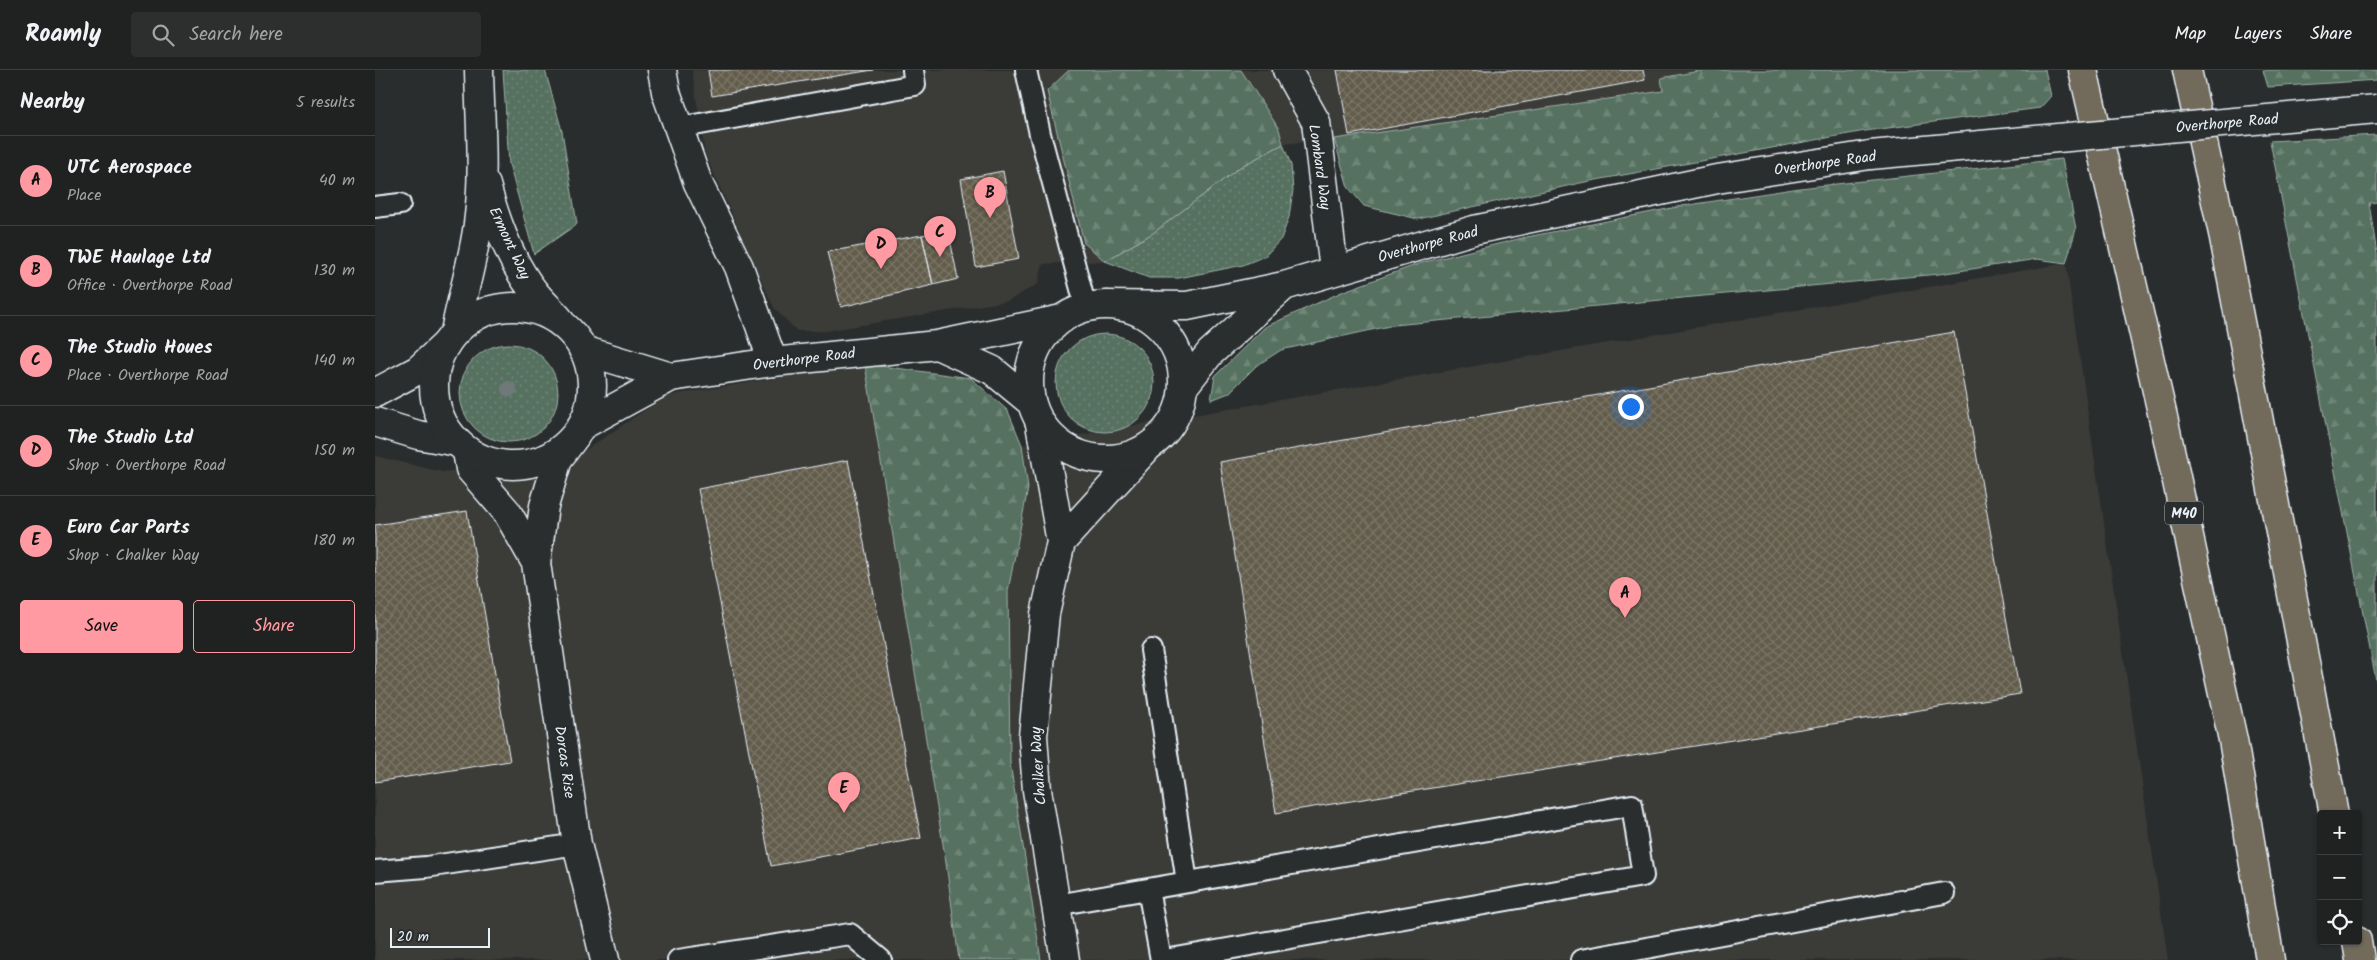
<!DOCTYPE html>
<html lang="en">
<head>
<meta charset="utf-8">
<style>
  :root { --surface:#202222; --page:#2d2f2f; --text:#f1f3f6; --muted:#a2a4a5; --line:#3d3f40; --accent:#ff9aa2 }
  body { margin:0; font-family:Kalam,sans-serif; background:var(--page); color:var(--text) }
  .controls { position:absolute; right:15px; bottom:15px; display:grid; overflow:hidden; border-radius:5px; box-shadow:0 1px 4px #0004 }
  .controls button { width:45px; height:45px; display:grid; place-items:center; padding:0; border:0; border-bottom:1px solid var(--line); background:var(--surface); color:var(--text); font:25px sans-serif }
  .scale { position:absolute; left:15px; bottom:12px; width:100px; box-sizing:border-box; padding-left:5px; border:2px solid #e8f1f8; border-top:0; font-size:14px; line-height:18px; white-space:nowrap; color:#e8f1f8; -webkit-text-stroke:4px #2a2d2e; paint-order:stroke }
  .you { position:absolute; left:1255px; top:336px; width:18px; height:18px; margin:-12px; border:4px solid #fff; border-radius:50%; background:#1a73e8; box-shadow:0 0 0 8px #1a73e833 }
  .badge { display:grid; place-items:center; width:32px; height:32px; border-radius:50%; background:var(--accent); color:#111; font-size:16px; font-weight:700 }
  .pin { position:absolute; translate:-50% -41px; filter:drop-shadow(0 1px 2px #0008) }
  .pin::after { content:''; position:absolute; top:26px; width:18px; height:15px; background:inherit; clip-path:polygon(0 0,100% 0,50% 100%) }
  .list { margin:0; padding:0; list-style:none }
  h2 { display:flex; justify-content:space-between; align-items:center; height:65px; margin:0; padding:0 20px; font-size:21px }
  h2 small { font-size:16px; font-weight:400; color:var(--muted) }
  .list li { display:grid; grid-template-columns:32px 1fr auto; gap:15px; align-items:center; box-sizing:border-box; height:90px; padding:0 20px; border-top:1px solid var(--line) }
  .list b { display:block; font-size:19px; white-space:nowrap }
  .list p { margin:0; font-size:16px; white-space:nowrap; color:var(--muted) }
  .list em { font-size:16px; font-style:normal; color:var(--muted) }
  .actions { display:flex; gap:10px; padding:15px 20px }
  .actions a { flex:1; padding:11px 0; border:1px solid var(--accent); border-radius:5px; text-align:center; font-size:18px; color:var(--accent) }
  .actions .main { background:var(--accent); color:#111 }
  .icon { flex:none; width:28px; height:28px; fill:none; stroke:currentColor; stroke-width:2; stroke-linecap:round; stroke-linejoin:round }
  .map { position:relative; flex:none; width:2002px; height:890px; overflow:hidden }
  header { display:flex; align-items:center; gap:30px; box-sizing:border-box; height:70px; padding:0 25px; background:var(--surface); border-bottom:1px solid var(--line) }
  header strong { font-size:24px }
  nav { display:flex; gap:28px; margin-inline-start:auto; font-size:18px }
  .search { width:350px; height:45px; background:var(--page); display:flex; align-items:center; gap:12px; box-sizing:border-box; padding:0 18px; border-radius:5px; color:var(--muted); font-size:19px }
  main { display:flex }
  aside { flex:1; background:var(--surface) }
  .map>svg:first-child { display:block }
  .built { fill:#3b3b37 }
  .grass { fill:url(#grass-dots); stroke:#9fb1ac }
  .forest { fill:url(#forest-firs); stroke:#9fb1ac }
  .building { fill:url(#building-cross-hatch); stroke:#e8f1f8 }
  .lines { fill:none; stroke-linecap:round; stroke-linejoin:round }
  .service-casing { stroke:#e8f1f8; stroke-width:24 }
  .minor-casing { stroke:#e8f1f8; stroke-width:31 }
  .tertiary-casing { stroke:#e8f1f8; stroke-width:31 }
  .motorway-casing { stroke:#e8f1f8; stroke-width:31 }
  .service { stroke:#2a2d2e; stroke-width:20 }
  .minor { stroke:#2a2d2e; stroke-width:28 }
  .tertiary { stroke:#2a2d2e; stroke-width:28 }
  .motorway { stroke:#726b5a; stroke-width:28 }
  .tertiary-bridge-casing { stroke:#e8f1f8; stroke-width:31; stroke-linecap:butt }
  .tertiary-bridge { stroke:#2a2d2e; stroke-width:28 }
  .tree { fill:#6e7978 }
  .labels { text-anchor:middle; stroke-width:5; stroke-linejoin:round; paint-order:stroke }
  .shield { fill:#2a2d2e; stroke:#afb6bb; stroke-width:1 }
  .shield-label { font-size:14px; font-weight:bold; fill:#e8f1f8 }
  .street-label { font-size:15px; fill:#e8f1f8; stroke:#2a2d2e }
</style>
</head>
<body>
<header>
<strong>Roamly</strong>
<div class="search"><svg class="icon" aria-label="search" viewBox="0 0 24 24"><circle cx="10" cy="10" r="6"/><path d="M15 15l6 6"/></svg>Search here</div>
<nav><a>Map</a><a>Layers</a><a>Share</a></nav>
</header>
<main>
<aside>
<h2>Nearby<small>5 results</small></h2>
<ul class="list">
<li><span class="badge">A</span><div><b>UTC Aerospace</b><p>Place</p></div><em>40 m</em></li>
<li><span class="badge">B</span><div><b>TWE Haulage Ltd</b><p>Office · Overthorpe Road</p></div><em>130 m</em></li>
<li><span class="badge">C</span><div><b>The Studio Houes</b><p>Place · Overthorpe Road</p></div><em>140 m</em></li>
<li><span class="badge">D</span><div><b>The Studio Ltd</b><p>Shop · Overthorpe Road</p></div><em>150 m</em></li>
<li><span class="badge">E</span><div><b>Euro Car Parts</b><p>Shop · Chalker Way</p></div><em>180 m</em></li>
</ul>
<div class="actions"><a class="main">Save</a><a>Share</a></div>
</aside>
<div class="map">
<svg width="2002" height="890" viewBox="0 0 2002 890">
  <defs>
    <pattern id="grass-dots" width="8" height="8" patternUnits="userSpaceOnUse" patternTransform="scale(1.25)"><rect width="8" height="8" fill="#567160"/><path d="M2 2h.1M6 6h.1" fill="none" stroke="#6e8678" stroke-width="1.8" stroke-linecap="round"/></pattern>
    <pattern id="forest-firs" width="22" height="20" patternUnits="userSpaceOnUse" patternTransform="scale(1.25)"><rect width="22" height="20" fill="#567160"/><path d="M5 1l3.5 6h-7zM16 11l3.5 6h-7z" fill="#6e8678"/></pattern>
    <pattern id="building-cross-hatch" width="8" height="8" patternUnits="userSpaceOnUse" patternTransform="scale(1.25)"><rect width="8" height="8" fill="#635c4c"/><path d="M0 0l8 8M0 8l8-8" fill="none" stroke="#797467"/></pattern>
  </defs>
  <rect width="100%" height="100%" fill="#2a2d2e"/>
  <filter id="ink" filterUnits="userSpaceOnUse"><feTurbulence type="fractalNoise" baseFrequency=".02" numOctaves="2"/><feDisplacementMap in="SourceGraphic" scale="10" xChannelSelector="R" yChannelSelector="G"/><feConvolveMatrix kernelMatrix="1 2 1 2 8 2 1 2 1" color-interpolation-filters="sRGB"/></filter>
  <g filter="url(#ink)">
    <!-- built -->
    <path class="built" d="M317,0H1330L1286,8L1288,21L959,69L908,74L778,163L730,191L668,194L663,214L633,231L451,261H422L399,238L330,84Z
      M1691,193L1793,890H666L635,693L633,521L653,418L647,375Z
      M490,294L571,793L584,890H0V386L68,402L203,385L291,326Z"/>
    <!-- grass -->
    <path class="grass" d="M128,0H170L187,61L202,154L159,184L134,94Z
      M908,74L916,95L918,120L914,147L906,169L890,186L868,195L804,208H774L730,191L778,163L865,97Z
      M681 313a49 49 0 1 1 98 0a49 49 0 1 1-98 0Z
      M85 323a49 49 0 1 1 98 0a49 49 0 1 1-98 0Z"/>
    <!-- forest -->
    <path class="forest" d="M694,0H866L904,59L908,74L865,97L778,163L730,191L709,173L672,21Z
      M1330,0H1670L1676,26L1665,38L1490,61L1210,112L1043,149L989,136L973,117L959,69L1288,21L1286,8Z
      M1888,0H2002V10L1893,17Z
      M2002,65V132L1994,133L2002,184V615L1895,71Z
      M1687,89L1701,159L1691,193L1662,189L1564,204L1019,255L906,280L881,296L854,323L836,330L840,306L890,257L969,221L1046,193L1147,168L1307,136L1425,118Z
      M490,294L596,308L633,341L647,375L653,418L633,521L635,693L666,890H584L571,793Z"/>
    <!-- building -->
    <path class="building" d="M333,0H498L337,26Z
      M962,0H1268L1270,10L974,65Z
      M628,101L644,189L601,197L586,109Z
      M573,159L583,209L558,215L547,165Z
      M547,165L558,215L466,237L452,182Z
      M1579,262L1645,624L901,743L845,392Z
      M473,390L546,768L396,796L323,419Z
      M92,441L135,691L0,712V455Z"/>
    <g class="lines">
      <defs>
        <path id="service" d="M651,0L665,64L711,238
          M303,58L540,15L538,0
          M0,137L25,134
          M776,580L812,812
          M0,801L51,797L202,774
          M773,819L786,890
          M681,835L1257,735L1268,806L790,890
          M303,890L475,864L506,890
          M1206,890L1569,823"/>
        <path id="minor" d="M287,0L291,22L323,113L364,197L398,292
          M912,0L941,52L959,200
          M0,323L43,300L71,274
          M0,352L43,365L82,372
          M665,354L686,472L670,544L658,666L662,720L690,890
          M201,365L183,389L169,436L161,493L202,774L230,890
          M92,381L95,399L132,442L161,493
          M686,472L771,379"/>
        <path id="tertiary" d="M111,115C121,152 136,193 160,223C167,232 176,240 184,249
          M654 312a77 77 0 1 1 154 0a77 77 0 1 1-154 0Z
          M732,235L812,236L909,216L1099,160L1342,109L1495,85
          M59 316a79 79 0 1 1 158 0a79 79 0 1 1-158 0Z
          M80,262C87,226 98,191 103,154C110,103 105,51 104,0
          M562,275L617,300L656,332
          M208,280L296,307
          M809,316L835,283L908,217
          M208,355L296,307L398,292L562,275L687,249"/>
        <path id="motorway" d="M1708,0L1788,347L1858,670L1895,890
          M1812,0L1849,168L1959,744
          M1982,871L1985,890"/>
      </defs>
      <!-- service casing -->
      <use href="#service" class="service-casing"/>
      <!-- minor casing -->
      <use href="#minor" class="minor-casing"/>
      <!-- tertiary casing -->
      <use href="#tertiary" class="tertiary-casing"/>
      <!-- motorway casing -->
      <use href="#motorway" class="motorway-casing"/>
      <!-- service -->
      <use href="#service" class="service"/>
      <!-- minor -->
      <use href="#minor" class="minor"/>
      <!-- tertiary -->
      <use href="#tertiary" class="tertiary"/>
      <!-- motorway -->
      <use href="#motorway" class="motorway"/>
      <defs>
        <path id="tertiary-bridge" d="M1495,85L2002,39"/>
      </defs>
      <!-- tertiary-bridge casing -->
      <use href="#tertiary-bridge" class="tertiary-bridge-casing"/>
      <!-- tertiary-bridge -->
      <use href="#tertiary-bridge" class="tertiary-bridge"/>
    </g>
    <!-- trees -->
    <circle class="tree" cx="134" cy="319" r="8"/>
  </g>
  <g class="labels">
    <!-- shield labels -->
    <rect class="shield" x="1790" y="431.5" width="38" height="23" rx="4"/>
    <g class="shield-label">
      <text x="1809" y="448">M40</text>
    </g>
    <!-- street labels -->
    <g class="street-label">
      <text transform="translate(1852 53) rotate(-5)" y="5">Overthorpe Road</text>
      <text transform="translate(1450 93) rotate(-8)" y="5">Overthorpe Road</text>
      <text transform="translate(945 97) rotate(82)" y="5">Lombard Way</text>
      <text transform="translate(135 173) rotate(65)" y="5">Ermont Way</text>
      <text transform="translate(1053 174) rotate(-15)" y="5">Overthorpe Road</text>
      <text transform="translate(429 289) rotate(-7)" y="5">Overthorpe Road</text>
      <text transform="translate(190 692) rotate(82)" y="5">Dorcas Rise</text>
      <text transform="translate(663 696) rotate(-94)" y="5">Chalker Way</text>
    </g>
  </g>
</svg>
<div class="controls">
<button>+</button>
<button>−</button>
<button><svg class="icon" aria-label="locate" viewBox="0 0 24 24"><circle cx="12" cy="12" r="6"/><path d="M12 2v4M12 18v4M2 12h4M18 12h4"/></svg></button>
</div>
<div class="scale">20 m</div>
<div class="you"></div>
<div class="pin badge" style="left:1250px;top:548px">A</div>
<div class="pin badge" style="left:615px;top:148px">B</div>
<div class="pin badge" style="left:565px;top:187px">C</div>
<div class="pin badge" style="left:506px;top:199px">D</div>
<div class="pin badge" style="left:469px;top:743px">E</div>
</div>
</main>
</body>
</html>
